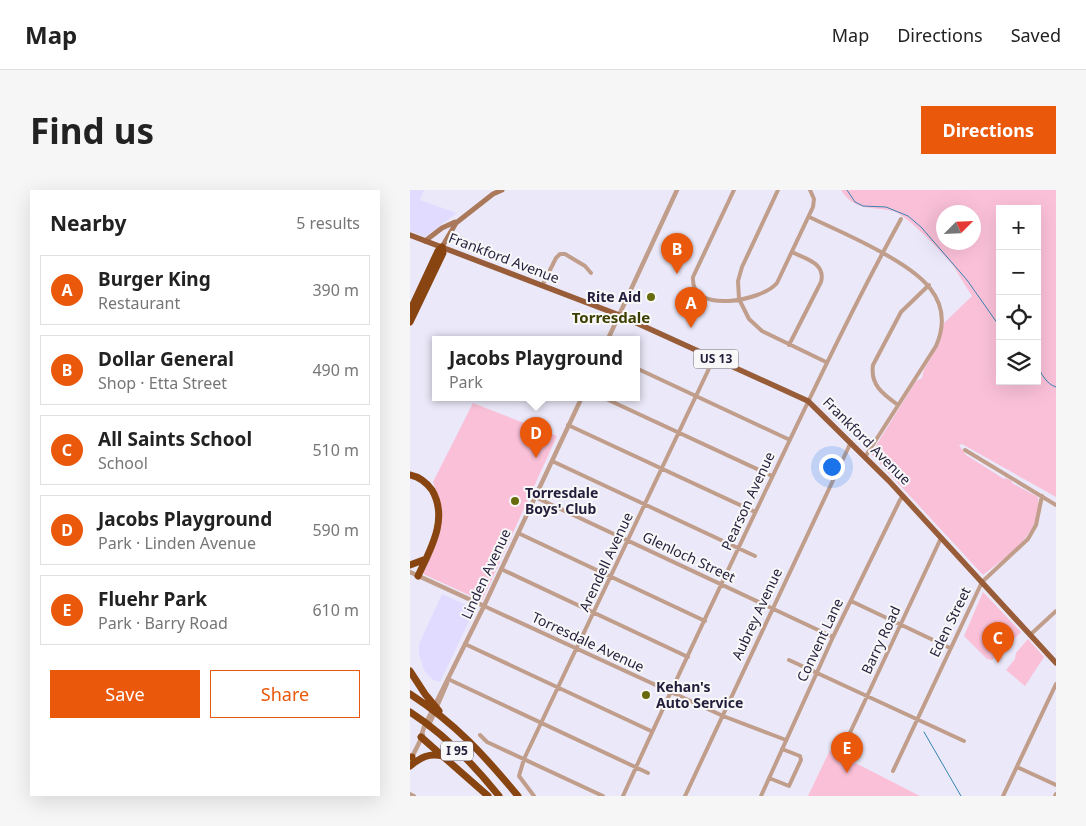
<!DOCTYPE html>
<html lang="en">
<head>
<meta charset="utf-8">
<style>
  :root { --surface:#fff; --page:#f6f6f6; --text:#222; --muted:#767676; --line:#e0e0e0; --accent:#ea580c }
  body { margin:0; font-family:"Noto Sans",sans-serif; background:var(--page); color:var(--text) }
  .controls { position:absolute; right:15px; top:15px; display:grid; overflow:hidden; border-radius:0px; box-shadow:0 5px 20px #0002 }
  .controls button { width:45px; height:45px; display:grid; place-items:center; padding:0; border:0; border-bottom:1px solid var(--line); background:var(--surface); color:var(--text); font:25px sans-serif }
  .compass { position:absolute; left:526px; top:15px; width:45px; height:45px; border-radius:50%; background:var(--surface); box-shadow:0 5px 20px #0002; rotate:66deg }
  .you { position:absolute; left:421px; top:276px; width:18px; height:18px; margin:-12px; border:4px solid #fff; border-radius:50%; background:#1a73e8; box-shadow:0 0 0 8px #1a73e833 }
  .badge { display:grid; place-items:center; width:32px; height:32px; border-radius:50%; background:var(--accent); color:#fff; font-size:16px; font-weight:700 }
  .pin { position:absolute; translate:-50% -41px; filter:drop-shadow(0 1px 2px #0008) }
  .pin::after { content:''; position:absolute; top:26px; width:18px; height:15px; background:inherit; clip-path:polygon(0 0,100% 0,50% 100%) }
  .popup { position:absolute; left:22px; top:146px; width:208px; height:65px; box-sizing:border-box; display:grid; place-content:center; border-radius:0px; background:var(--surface); filter:drop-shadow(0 1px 4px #0005); font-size:16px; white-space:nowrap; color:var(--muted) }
  .popup b { font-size:19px; color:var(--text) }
  .popup::after { content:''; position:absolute; left:50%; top:100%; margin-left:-10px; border:10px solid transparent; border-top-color:var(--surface) }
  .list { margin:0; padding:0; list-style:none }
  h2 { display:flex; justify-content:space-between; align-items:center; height:65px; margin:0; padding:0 20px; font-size:21px }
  h2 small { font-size:16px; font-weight:400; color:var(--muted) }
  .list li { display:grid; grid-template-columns:32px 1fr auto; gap:15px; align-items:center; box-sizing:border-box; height:70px; margin:0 10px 10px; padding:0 10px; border:1px solid var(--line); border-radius:0px }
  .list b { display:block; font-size:19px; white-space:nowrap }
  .list p { margin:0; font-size:16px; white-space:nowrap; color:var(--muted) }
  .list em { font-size:16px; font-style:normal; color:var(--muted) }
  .actions { display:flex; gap:10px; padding:15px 20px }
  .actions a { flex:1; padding:11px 0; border:1px solid var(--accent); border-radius:0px; text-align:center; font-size:18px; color:var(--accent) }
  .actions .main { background:var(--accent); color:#fff }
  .icon { flex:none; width:28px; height:28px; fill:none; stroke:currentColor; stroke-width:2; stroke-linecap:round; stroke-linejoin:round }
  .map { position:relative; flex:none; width:646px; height:606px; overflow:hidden; border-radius:0px }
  header { display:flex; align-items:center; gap:30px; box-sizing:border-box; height:70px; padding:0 25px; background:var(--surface); border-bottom:1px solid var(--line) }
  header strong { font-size:24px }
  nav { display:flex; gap:28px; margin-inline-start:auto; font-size:18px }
  .intro { display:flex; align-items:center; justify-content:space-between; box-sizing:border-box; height:120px; padding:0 30px }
  h1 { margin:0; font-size:35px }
  .button { padding:12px 22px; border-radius:0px; background:var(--accent); color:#fff; font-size:18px; font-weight:700 }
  main { display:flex; gap:30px; padding:0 30px }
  aside { flex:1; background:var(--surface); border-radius:0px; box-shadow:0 5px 20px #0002 }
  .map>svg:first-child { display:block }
  .built { fill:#e1dcff }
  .green { fill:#fac0d8; fill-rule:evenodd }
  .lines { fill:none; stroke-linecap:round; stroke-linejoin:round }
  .stream { stroke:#3484b2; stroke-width:1 }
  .minor { stroke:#c09e8b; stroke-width:4 }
  .tertiary { stroke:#c09e8b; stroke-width:4.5 }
  .secondary { stroke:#aa795b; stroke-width:5 }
  .primary { stroke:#985d38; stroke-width:5.5 }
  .motorway { stroke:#884512; stroke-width:7 }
  .poi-dot { fill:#686b0c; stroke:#f8f8f8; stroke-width:2 }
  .labels { text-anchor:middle; stroke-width:4; stroke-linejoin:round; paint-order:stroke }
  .shield { fill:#f8f8f8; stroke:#645f74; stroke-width:1 }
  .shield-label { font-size:12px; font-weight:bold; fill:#241e3c }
  .street-label { font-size:14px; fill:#241e3c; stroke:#f8f8f8 }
  .poi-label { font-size:14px; font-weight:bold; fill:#241e3c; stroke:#f8f8f8; text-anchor:start }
  .neighbourhood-label { font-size:15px; font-weight:bold; fill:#3d3f00; stroke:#f8f8f8 }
</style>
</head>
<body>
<header>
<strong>Map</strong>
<nav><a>Map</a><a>Directions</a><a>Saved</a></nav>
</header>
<div class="intro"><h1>Find us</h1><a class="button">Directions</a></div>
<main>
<aside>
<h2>Nearby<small>5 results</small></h2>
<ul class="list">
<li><span class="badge">A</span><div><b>Burger King</b><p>Restaurant</p></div><em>390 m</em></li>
<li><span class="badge">B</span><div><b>Dollar General</b><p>Shop · Etta Street</p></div><em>490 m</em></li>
<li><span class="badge">C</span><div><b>All Saints School</b><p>School</p></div><em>510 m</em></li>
<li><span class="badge">D</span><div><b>Jacobs Playground</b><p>Park · Linden Avenue</p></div><em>590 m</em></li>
<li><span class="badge">E</span><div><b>Fluehr Park</b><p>Park · Barry Road</p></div><em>610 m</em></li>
</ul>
<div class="actions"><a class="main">Save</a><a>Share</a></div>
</aside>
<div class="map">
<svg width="646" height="606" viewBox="0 0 646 606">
  <rect width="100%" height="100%" fill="#ebe9f9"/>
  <!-- built -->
  <path class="built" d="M0,0H14L10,10L47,23L15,47L0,41Z
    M32,404L65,419L30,492L23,490L15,482L9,465V454Z"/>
  <!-- green -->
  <path class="green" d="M431,0H646V307L552,254L549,255L556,265L594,289L596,288L602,291V293L628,307C633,344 598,365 573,385L462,265V262L506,191L512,188L514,179L529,154L534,133L562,106C556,97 550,87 544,77C534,64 500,28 485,22C466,15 446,24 431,0ZM590,19H627V191H590ZM534,22H564V52H534Z
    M63,213L147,246L72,411L13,384C29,350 37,329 23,292Z
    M573,402L611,442L589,464L582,470L577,469L554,446Z
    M618,449L634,467L615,496L596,480L605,469L606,463Z
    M420,560L510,606H398Z"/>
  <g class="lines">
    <!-- stream -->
    <path class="stream" d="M437,0L445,12L453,16L476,17L498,26L511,37L557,90L590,137
      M627,176C632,184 636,194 646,197
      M514,542L551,606"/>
    <!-- minor -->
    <path class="minor" d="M324,0L283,87C280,125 352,111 367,93L403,17L404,9L400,0
      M368,0L332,77L328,91L329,109L339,129L352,141L416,172
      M399,27C423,38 448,49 471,62C508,82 547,108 526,156L455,267
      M132,96L146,68L150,64H155L175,76L181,83
      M379,155L411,92C416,73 396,69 382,62
      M226,178L380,250
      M192,207L362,286
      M488,215C473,204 460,195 463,175L491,122L519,95
      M158,235L345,322
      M555,260L646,315
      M142,271L345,366
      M125,307L423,447
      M108,343L295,431
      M91,379L278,467
      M441,411L540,458
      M74,416L313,526L376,550
      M620,445L646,421
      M55,454L241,541
      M379,470L554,551
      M38,489L238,583
      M70,545L77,552L193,606
      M431,562L531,348
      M607,577L646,595
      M483,581L572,392L618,349L626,335L632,306
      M359,588L379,596L391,570L390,566L372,559
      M0,604L4,606
      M124,606L109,586L114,569L304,168
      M213,606C259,504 307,403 355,302C399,210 442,118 491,29
      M275,606L441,252
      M351,606L423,447L490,310L493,306
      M593,606L646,494
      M645,606L646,604"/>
    <!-- tertiary -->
    <path class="tertiary" d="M198,149L267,0
      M0,382L74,416
      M18,537L37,493
      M11,547L14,537L74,416L172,207
      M0,571L13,545"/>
    <!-- secondary -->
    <path class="secondary" d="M15,51L32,38L45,32
      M32,57L46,33L83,4L92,0"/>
    <!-- primary -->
    <path class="primary" d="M0,45L209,125L398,211L479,291L646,473"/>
    <!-- motorway -->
    <path class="motorway" d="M0,121L28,61L32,57
      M0,132L33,63L32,57
      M0,285C10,287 16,292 22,300C39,329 20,360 8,386
      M0,375L16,369
      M0,481L15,504L29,521
      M0,504C45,533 74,565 108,606
      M0,522C33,543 65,576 89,606
      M11,547L78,606
      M0,567H2
      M0,576C11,567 19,563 33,566"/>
  </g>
  <!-- markers -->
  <g class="poi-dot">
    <circle cx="241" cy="107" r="5"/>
    <circle cx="105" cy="311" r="5"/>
    <circle cx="236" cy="505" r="5"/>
  </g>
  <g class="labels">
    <!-- shield labels -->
    <g class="shield">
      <rect x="283.5" y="159.5" width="45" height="19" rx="4"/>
      <rect x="31" y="551.5" width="32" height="19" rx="4"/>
    </g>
    <g class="shield-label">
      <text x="306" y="173">US 13</text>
      <text x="47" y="565">I 95</text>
    </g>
    <!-- street labels -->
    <g class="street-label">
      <text transform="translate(94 68) rotate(21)" y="5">Frankford Avenue</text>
      <text transform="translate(457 251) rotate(45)" y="5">Frankford Avenue</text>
      <text transform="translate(338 311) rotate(-65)" y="5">Pearson Avenue</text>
      <text transform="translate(279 367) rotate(25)" y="5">Glenloch Street</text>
      <text transform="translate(196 372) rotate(-65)" y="5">Arendell Avenue</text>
      <text transform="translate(76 384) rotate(-65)" y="5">Linden Avenue</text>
      <text transform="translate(347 424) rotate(-65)" y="5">Aubrey Avenue</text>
      <text transform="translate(540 432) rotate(-64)" y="5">Eden Street</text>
      <text transform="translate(410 450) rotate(-65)" y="5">Convent Lane</text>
      <text transform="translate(471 450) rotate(-65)" y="5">Barry Road</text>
      <text transform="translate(178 452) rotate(25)" y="5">Torresdale Avenue</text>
    </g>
    <!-- poi labels -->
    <g class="poi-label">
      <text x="231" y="112" text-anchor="end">Rite Aid</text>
      <text x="115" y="308">Torresdale<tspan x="115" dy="16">Boys' Club</tspan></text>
      <text x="246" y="502">Kehan's<tspan x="246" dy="16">Auto Service</tspan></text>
    </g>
    <!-- neighbourhood labels -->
    <g class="neighbourhood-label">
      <text x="201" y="133">Torresdale</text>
    </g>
  </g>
</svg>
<div class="controls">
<button>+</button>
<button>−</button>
<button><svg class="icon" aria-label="locate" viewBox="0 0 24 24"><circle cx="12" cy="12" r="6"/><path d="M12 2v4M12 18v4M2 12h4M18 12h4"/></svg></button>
<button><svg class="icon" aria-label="layers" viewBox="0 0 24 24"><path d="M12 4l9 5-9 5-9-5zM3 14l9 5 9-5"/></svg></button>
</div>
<svg class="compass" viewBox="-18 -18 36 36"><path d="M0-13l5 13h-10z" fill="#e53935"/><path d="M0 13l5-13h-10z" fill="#767676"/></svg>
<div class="you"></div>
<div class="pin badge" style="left:281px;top:138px">A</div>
<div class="pin badge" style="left:267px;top:84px">B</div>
<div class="pin badge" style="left:588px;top:473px">C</div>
<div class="pin badge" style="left:126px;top:268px">D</div>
<div class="popup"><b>Jacobs Playground</b>Park</div>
<div class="pin badge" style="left:437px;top:583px">E</div>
</div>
</main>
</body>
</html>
